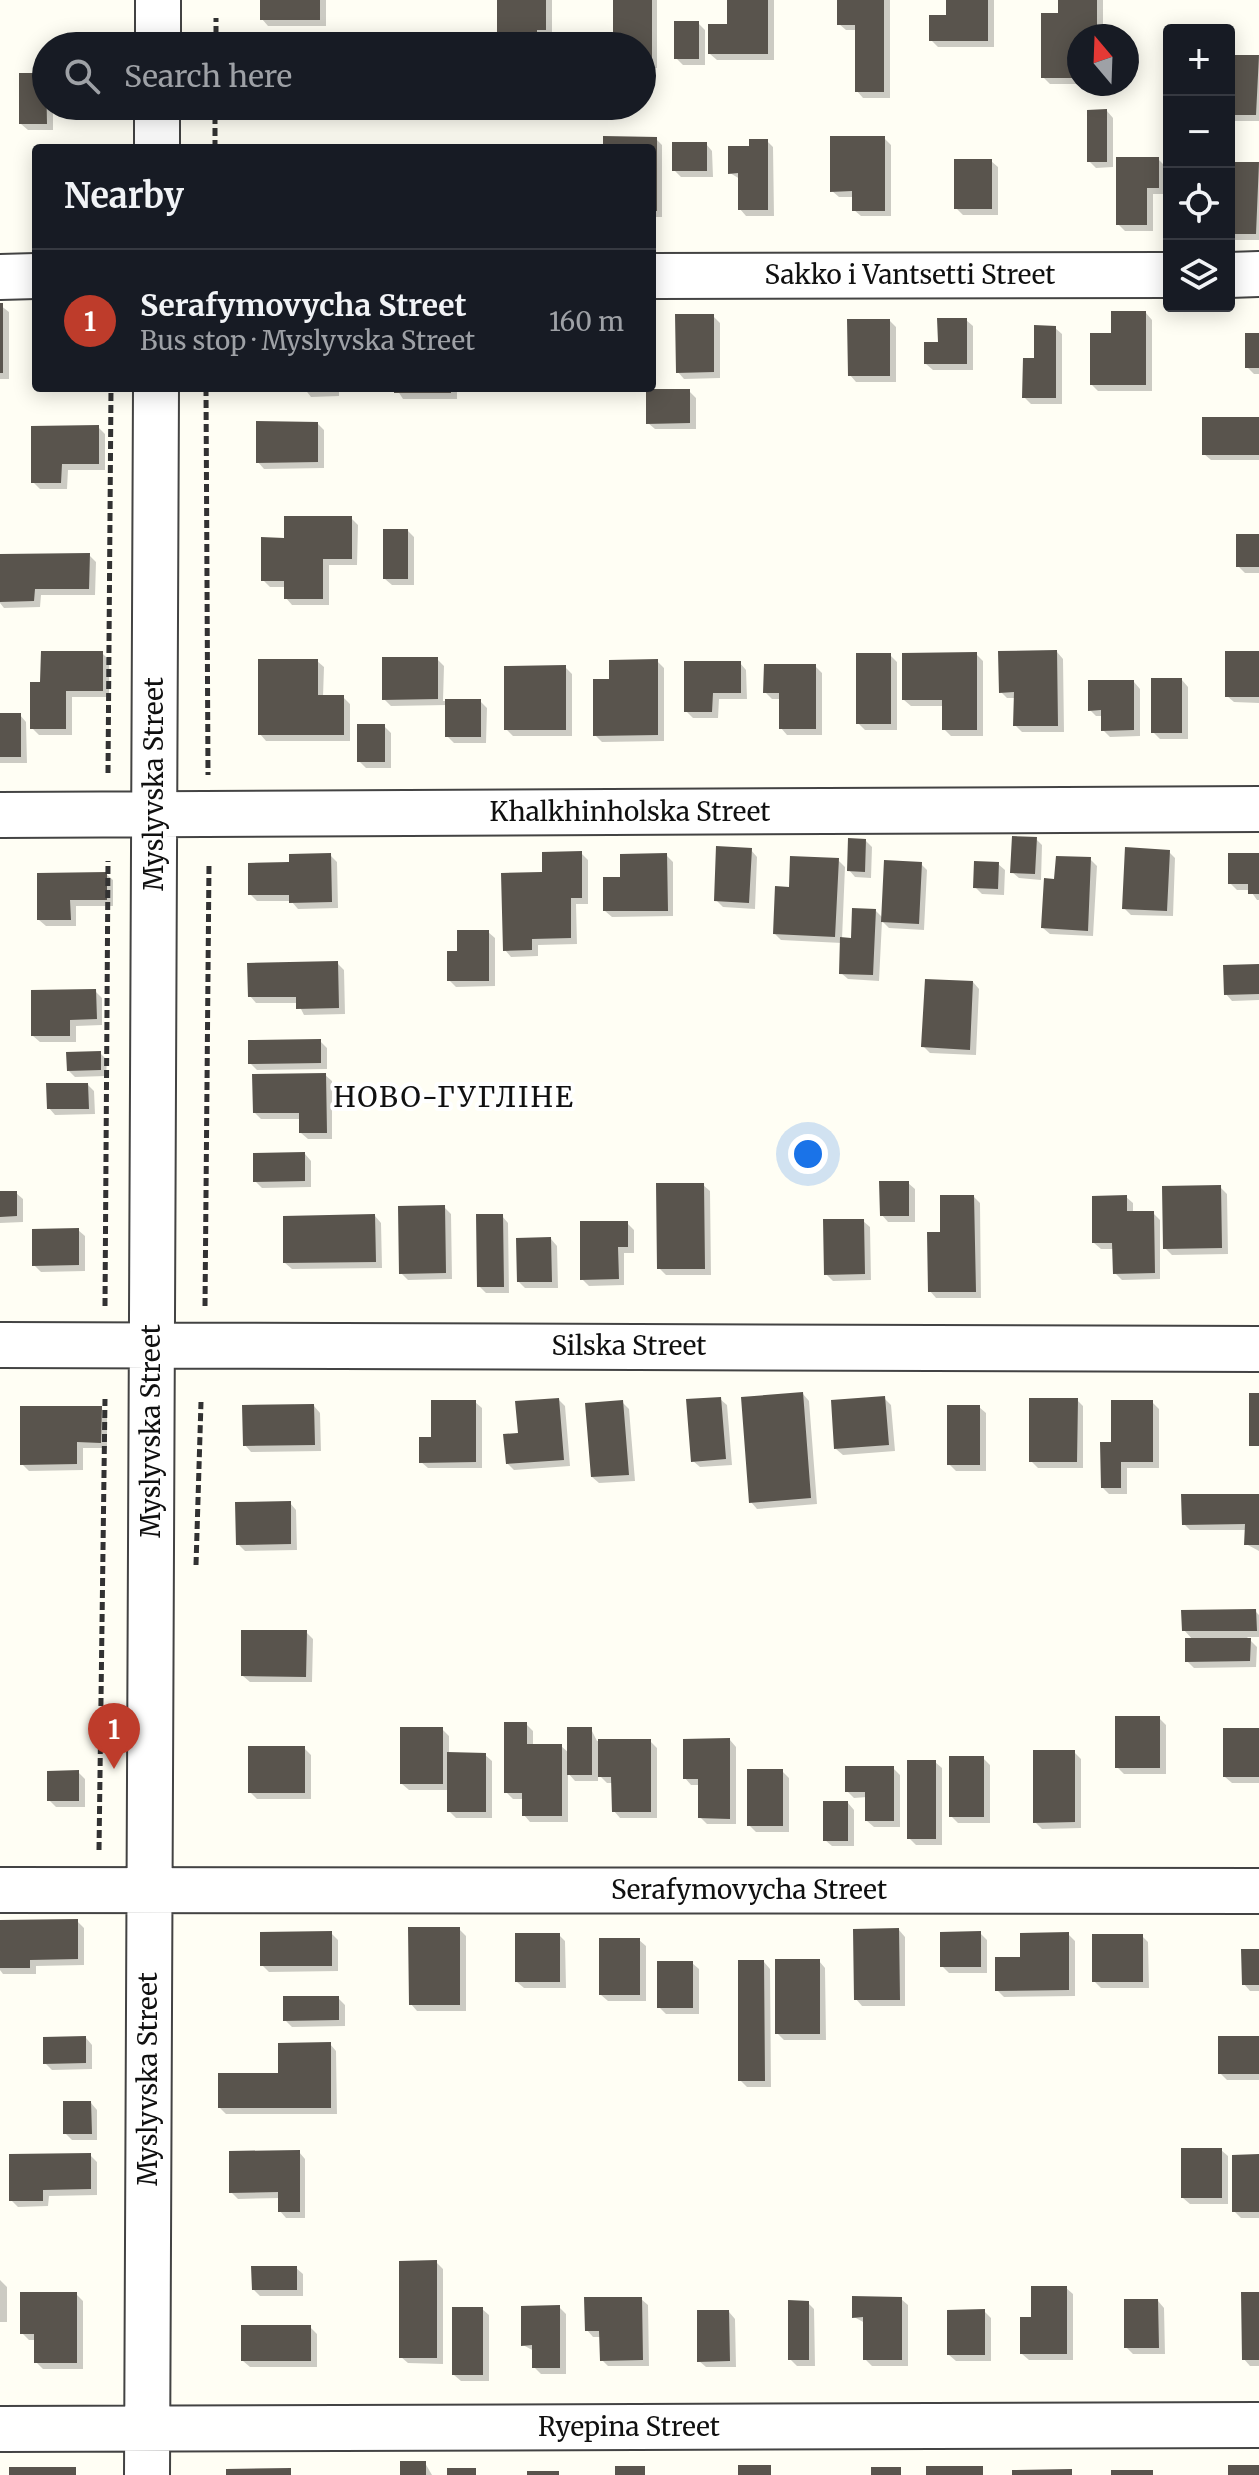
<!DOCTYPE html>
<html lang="en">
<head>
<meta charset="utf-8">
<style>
  :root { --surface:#171b24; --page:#242831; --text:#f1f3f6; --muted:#9ea1a6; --line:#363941; --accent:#be3c2b }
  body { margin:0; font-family:Merriweather,serif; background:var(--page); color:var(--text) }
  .controls { position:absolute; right:24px; top:24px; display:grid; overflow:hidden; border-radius:8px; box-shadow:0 4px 20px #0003 }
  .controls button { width:72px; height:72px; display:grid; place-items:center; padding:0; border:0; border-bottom:2px solid var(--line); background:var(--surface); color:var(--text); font:40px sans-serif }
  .compass { position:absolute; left:1067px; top:24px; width:72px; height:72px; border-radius:50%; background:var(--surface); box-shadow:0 4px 20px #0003; rotate:341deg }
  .you { position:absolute; left:808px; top:1154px; width:28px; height:28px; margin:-20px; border:6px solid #fff; border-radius:50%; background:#1a73e8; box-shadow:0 0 0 12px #1a73e833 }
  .badge { display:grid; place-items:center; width:52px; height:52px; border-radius:50%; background:var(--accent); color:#fff; font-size:26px; font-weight:700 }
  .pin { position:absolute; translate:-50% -66px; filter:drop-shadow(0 2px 4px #0008) }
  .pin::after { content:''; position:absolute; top:42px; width:28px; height:24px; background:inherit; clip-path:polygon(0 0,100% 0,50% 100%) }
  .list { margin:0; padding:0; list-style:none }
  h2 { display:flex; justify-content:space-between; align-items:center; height:104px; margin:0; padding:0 32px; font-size:34px }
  h2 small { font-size:26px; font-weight:400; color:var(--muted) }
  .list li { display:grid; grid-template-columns:52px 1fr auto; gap:24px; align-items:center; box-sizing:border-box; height:144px; padding:0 32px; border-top:2px solid var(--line) }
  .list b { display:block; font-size:30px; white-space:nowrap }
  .list p { margin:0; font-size:26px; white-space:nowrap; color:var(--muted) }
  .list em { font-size:26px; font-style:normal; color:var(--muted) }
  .icon { flex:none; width:44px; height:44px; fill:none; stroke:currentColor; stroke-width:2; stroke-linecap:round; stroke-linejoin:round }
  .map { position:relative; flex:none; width:1259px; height:2475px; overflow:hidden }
  .search { position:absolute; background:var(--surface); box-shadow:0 4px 20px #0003; left:32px; top:32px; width:624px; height:88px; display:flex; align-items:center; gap:20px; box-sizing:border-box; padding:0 28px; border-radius:44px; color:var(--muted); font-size:30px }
  .panel { position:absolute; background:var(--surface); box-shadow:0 4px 20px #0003; left:32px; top:144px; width:624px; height:248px; border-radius:8px }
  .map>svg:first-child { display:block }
  .shadow { fill:#0003 }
  .building { fill:#59544d }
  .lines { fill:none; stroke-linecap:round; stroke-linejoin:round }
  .minor-casing { stroke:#434343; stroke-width:48 }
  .path { stroke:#323232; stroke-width:5; stroke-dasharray:8 4; stroke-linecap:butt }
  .minor { stroke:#fff; stroke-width:44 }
  .labels { text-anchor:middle; stroke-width:8; stroke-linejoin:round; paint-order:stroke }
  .street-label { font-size:26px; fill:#101010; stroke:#fff }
  .neighbourhood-label { font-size:28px; letter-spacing:2px; fill:#101010; stroke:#fff }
</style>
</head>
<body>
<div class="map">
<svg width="1259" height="2475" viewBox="0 0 1259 2475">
  <rect width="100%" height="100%" fill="#fffef4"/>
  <!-- shadow -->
  <path class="shadow" d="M262,0H326V26H268L262,19Z
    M499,0H552V36H543V46H499Z
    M615,0H657V68H642V46H615Z
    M729,0H774V60H717L710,54L729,26Z
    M839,0H890V98H863L857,91V30H846L839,24Z
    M948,0H994V47H938L931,40L948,17Z
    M1060,0H1103V36H1079V84H1050L1043,77L1060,15Z
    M698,23L705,30V65H683L676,58Z
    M1229,57H1259V121H1229Z
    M46,106H99V112L53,111V130H28L21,124Z
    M271,106H339V108H273Z
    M1107,111L1113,118V167L1096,168L1089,161Z
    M884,138L891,145V216H861L854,210V197H839L832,191Z
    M656,139L662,145V217H652V148H605Z
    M767,141L773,147L774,216H746L740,209V179L730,173L751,148Z
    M706,144L712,151L713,177H681L674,170Z
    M1158,159L1165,166V194H1153V231H1125L1118,224Z
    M991,161L998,167V215H963L956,208Z
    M1229,164H1259V240H1229Z
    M0,305L9,312V379H0Z
    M1146,313L1152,320V391H1098L1092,385Z
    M713,316L720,323V378L684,379L678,372Z
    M966,320L973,326V370H933L926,364L940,344Z
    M890,321L896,327V382H856L850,375Z
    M1055,328L1062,334V404H1031L1024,397L1036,360Z
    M1259,335V374H1254L1247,367Z
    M46,388H101V391H49Z
    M304,388H339V396L311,397Z
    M396,388H457V399H403Z
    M689,391L696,398V429H655L648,423Z
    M1259,419V460H1211L1204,454Z
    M318,424L324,430V468L264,469L258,462Z
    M98,427L105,434V470H68L67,489H40L33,482Z
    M351,518L358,525L357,565H329V605H292L286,598V587H270L263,580L286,540Z
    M408,531L414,537V585H392L385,579Z
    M1259,536V573H1245L1238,566Z
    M89,555L96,562L95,595H41L40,607L4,608L0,603V556Z
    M1057,652L1063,659L1064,732H1022L1015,725L1016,698H1007L1001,692Z
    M102,653L109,660V697H72V735H39L32,728L42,684Z
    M1259,653V703L1234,702L1227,696Z
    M976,654L983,661V736H951L944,729V706H911L904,700Z
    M890,655L897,662V730H865L858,723Z
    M437,659L444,666L443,701H480L487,708L486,743H454L447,736V705L391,706L384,699Z
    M317,661L324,667L323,697H343L350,704V741H266L260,734Z
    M657,661L664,668V741L602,742L595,735L611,681Z
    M740,663L746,670L747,699H719L718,718H693L686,711Z
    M815,666L822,673V735H787L781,728V699H772L765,692Z
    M565,667L572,674V736H513L506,729Z
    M1182,680L1188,687V739H1160L1153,732Z
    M1134,682L1140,689V736L1110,737L1103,730V716H1096L1090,710Z
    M0,715H20L26,722L27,763H0Z
    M384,726L391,733V768H366L359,761Z
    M1036,839L1042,845L1041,880L1019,878L1012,872Z
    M866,841L872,847L871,878L855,877L849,870Z
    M751,850L757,857L755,909L723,907L716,900Z
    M1169,852L1175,858L1173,916L1131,915L1124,908Z
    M581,853L588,860V904H576L577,944L538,945V956L511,957L505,950L544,874Z
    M330,855L337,862L338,908L298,909L291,901H257L250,894L291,864Z
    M666,855L673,862V916L612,917L605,911L622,879Z
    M1259,855V900H1257L1250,890H1237L1230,883Z
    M1090,859L1097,866L1093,936L1050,934L1043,928L1056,881Z
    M838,860L845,867L842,939L853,940L876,911L883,918L921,864L927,870L924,930L889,928L882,921L879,981L848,979L841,973L842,943L781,940L775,934L791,889Z
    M998,864L1005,870L1004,895L982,894L975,887Z
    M106,874L113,880V906H76V926H46L39,920Z
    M488,932L495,938V986L456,987L449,980L459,953Z
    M337,963L344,970L345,1014L304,1015L298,1003H256L250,996Z
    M1259,966V1000L1232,1001L1226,994Z
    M973,982L979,989L976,1055L930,1053L923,1046Z
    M95,991L102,998V1025L76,1026V1042H40L33,1036Z
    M320,1041L327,1048V1069L257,1070L250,1063Z
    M100,1053L107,1060L106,1076L75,1077L69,1071Z
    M325,1075L332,1081V1139H308L301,1133V1119H261L255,1113Z
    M88,1085L94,1091L95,1114L55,1115L49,1108Z
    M305,1154L311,1161V1187L262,1188L255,1181Z
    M908,1183L915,1189V1222H888L882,1215Z
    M703,1185L710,1191L711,1275H666L659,1268Z
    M1220,1187L1227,1194L1228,1254L1172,1255L1165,1248Z
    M0,1193H16L23,1199V1222L0,1223Z
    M974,1197L980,1203L981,1298H936L930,1291L942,1234Z
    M1126,1197L1133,1203V1213H1153L1160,1220V1279L1122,1280L1115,1273V1249H1101L1094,1243Z
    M444,1207L451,1214L452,1279L408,1280L401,1273Z
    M375,1216L381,1223L382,1268L292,1269L285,1263Z
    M502,1216L508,1223L509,1293H486L479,1286Z
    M863,1221L870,1227L871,1280L833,1281L826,1274Z
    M627,1223L634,1230V1253H624V1285L589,1286L582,1279Z
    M78,1230L85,1236V1271L41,1272L34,1265Z
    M551,1239L557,1246L558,1288H525L519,1282Z
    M803,1394L809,1401L817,1504L757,1509L751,1502Z
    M884,1398L891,1405L895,1451L843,1455L836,1449Z
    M720,1399L727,1405L732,1465L700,1467L693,1461Z
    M559,1400L565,1406L570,1466L514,1470L507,1463L520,1435Z
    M1077,1400L1083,1406V1468H1038L1031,1461Z
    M475,1402L482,1408V1468H428L421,1462L433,1439Z
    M622,1402L629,1409L635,1481L599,1483L592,1477Z
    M1152,1402L1159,1409V1468H1127V1494H1109L1103,1488L1113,1444Z
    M314,1406L320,1413L321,1451L251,1452L245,1445Z
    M979,1407L986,1413V1471H956L949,1464Z
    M101,1408L107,1415V1448H83V1470L29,1471L22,1464Z
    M1259,1496V1551L1246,1544L1247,1530H1190L1184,1524Z
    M290,1503L296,1510L297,1550L245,1551L238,1544Z
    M1255,1611L1259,1615V1637H1247L1257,1647L1256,1667L1194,1668L1187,1661L1193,1640L1184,1630Z
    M306,1632L313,1639L312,1682H250L243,1676Z
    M1159,1718L1166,1725V1774H1124L1117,1767Z
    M526,1724L533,1731V1746H561L569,1753L591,1729L597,1741H650L657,1748V1818H620L614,1811L613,1783H607L598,1774V1781H575L568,1773V1822H530L524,1815V1799H513L506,1792Z
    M442,1729L449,1736V1754L485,1755L492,1761V1818H456L449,1811V1790H409L402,1784Z
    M1259,1730V1783H1232L1225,1777Z
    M730,1740L736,1747V1824H707L700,1817V1785H691L685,1778Z
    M304,1748L311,1755V1799H257L250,1792Z
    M1074,1752L1081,1759V1828L1042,1829L1035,1822Z
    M983,1758L990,1765V1823H958L951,1816Z
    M935,1762L942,1768V1845H916L909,1838Z
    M893,1768L900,1775V1827H874L867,1821V1797L854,1798L847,1791Z
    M782,1771L789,1778V1832H756L749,1825Z
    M78,1772L85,1779V1807H56L49,1800Z
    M848,1803L854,1810V1846H832L825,1840Z
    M77,1921L84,1928V1965L36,1966V1974H3L0,1970V1922Z
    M459,1929L466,1936V2011H417L411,2004Z
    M899,1930L905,1937V2006H862L856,1999Z
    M331,1933L338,1940V1971L269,1972L262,1965Z
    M980,1933L987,1940V1973H949L942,1966Z
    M1068,1934L1075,1941V1996L1004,1997L997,1990L1022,1959Z
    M559,1935L565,1941L566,1988H524L517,1982Z
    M1142,1936L1148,1942L1149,1988H1101L1094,1981Z
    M639,1940L646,1946V2001H608L601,1995Z
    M1259,1951V1991H1250L1244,1984Z
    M819,1961L825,1968L826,2040H784L777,2033Z
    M764,1962L770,1969L771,2087H747L740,2080Z
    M692,1963L699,1969V2014H666L659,2007Z
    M338,1998L345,2005V2026L292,2027L285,2020Z
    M86,2038L92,2045V2069L52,2070L45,2063Z
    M1259,2038V2080H1227L1220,2073Z
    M330,2044L336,2051L337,2114H226L220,2108Z
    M91,2103L97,2110V2140H72L65,2133Z
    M1221,2150L1228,2156V2204H1190L1183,2198Z
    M299,2152L305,2159V2218H286L280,2211V2198L238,2199L231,2192Z
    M90,2155L97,2162V2195L49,2196L48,2206L18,2207L11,2200Z
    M1259,2156V2218H1241L1234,2211Z
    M436,2262L443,2269V2364L408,2363L401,2357Z
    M296,2268L303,2274V2296H260L254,2290Z
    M0,2280L7,2287V2322H0Z
    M1066,2288L1073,2294V2360H1029L1022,2354L1033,2319Z
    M76,2294L83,2301V2369H43L36,2362V2340H29L22,2333Z
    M1259,2294V2366H1250L1244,2359Z
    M641,2299L648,2305L649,2366H608L602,2360V2337H593L587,2330Z
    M901,2299L908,2305V2366H872L865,2359V2323L854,2317Z
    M1158,2301L1164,2308L1165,2354H1133L1126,2347Z
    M808,2303L814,2309L815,2366H797L790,2359Z
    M559,2307L566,2314V2374H541L534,2367V2351L523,2345Z
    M482,2309L489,2315V2381H461L454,2375Z
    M984,2311L991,2318V2361H956L949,2355Z
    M729,2312L735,2319L736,2367H706L699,2361Z
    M310,2327L317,2334V2367H250L243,2361Z
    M425,2463L432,2475H402Z"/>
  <!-- building -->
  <path class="building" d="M260,0H320V20H260Z
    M497,0H546V30H537V46H497Z
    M613,0H652V62H642V46H613Z
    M727,0H768V54H708V24H727Z
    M837,0H884V92H855V25H837Z
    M946,0H988V41H929V15H946Z
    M1058,0H1097V36H1079V78H1041V13H1058Z
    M674,21H699V59H674Z
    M1229,55H1259L1256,115H1229Z
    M19,73H46L47,124H19Z
    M1107,109V162H1087V110Z
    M603,136L657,137V211H652V148H603Z
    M830,136H885V211H852V191L830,192Z
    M749,139H768V210H738V173L728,174V146H749Z
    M672,142H707V171H672Z
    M1116,157H1159V188H1147V225H1116Z
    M954,159H992V209H954Z
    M1229,162H1259L1256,234H1229Z
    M0,303H3V373H0Z
    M1111,311H1146V385H1090V333H1111Z
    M675,314H714V372L676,373Z
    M937,318H967V364H924V342H938Z
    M847,319H890V376H848Z
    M1034,325L1056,326V398H1022L1023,358H1034Z
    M1245,333H1259V368H1245Z
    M394,388H451V393H394Z
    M646,389H690V423L646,424Z
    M1202,417H1259V455H1202Z
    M256,421L318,422V462L256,463Z
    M99,425V464H62L61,483H31V426Z
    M284,516H352V559H323V599H284V581H261V537L284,538Z
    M383,529H408V579H383Z
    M1236,534H1259V567H1236Z
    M90,553L89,589H35L34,601L0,602V554Z
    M1057,650L1058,726H1013L1014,692L999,693L998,651Z
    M41,651H103V691H66V729H30V682H40Z
    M1225,651H1259V697H1225Z
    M977,652V730H942V700H902V653Z
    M856,653H891V724H856Z
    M382,657H438V699L382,700Z
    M258,659H318V695H344V735H258Z
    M658,659V735L593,736V679H609V660Z
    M684,661H741V693H713L712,712H684Z
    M764,664H816V729H779V693H763Z
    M566,665V730H504V666Z
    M1151,678H1182V733H1151Z
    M1088,680H1134V730L1101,731V710L1088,711Z
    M445,699H481V737H445Z
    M0,713H21V757H0Z
    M357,724H385V762H357Z
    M1012,836L1037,837L1035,874L1010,873Z
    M848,838L866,839L865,872L847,871Z
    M716,846L752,848L749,903L714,901Z
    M1125,847L1170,850L1167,911L1122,909Z
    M582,851V898H571V938L532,939V950L503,951L501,873L542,872V852Z
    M331,853L332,902L289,903V895H248V863L289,862V854Z
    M667,853L668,911H603V877H620V854Z
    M1228,853H1259V894H1248V884H1228Z
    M790,856L839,858L835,937L773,934L775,886L789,887Z
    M1056,856L1091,857L1088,931L1041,928L1044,878L1054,879Z
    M884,860L922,862L919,924L881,922Z
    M974,861L999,862L998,889L973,888Z
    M107,872V900H70L71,920H37V873Z
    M852,908L876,909L873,975L839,974L840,937L851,938Z
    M457,930H489V981H447V951H457Z
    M338,961L339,1008L296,1009V997H248L247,963Z
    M1259,964V994L1224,995L1223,965Z
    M925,979L973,981L970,1050L921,1047Z
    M96,989L97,1019L70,1020V1036H31V990Z
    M321,1039V1063L248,1064V1040Z
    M101,1051V1070L67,1071L66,1052Z
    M326,1073L327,1133H299V1113H253L252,1074Z
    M46,1083H88L89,1109H47Z
    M305,1152V1181L253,1182V1153Z
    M879,1181H909V1216H880Z
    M656,1183H704L705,1269H657Z
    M1221,1185L1222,1248L1163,1249L1162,1186Z
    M0,1191H17V1216L0,1217Z
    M940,1195H974L976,1292H928L927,1232H940Z
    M1127,1195V1211H1154L1155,1273L1113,1274L1112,1243H1092V1196Z
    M445,1205L446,1273L399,1274L398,1206Z
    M375,1214L376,1262L283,1263V1216Z
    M476,1214H503L504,1287H477Z
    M823,1219H864L865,1274L824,1275Z
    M580,1221H628V1247H618L619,1279L580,1280Z
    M79,1228V1265L32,1266V1229Z
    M551,1237L552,1282H517L516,1238Z
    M803,1392L811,1498L749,1503L741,1397Z
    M1249,1393H1259V1446H1249Z
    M885,1396L889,1445L834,1449L831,1400Z
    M721,1397L726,1459L691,1462L686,1399Z
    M559,1398L564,1460L506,1464L503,1434L518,1433L515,1401Z
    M1029,1398H1078L1077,1462H1029Z
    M431,1400H476V1462L419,1463V1437H431Z
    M623,1400L629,1475L591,1477L585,1403Z
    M1111,1400H1153V1462H1121V1488H1101L1100,1442H1111Z
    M314,1404L315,1445L243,1446L242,1405Z
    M947,1405H980V1465H947Z
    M20,1406H102L101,1443L77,1442V1464L20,1465Z
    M1181,1494H1259V1545H1244L1245,1524L1182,1525Z
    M291,1501V1544L236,1545L235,1502Z
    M1256,1609L1257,1631H1182L1181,1610Z
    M241,1630H307L306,1677L241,1676Z
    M1185,1638H1251L1250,1661L1185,1662Z
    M1115,1716H1160V1768H1115Z
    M504,1722H527V1744H562V1816H522V1793H504Z
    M400,1727H443V1784H400Z
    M567,1727H592V1775H567Z
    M1223,1728H1259V1777H1223Z
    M730,1738V1819L698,1818V1779H683V1739Z
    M598,1739H651V1812H612L611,1777H598Z
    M248,1746H305V1793H248Z
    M1033,1750H1075V1822L1033,1823Z
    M447,1752L486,1753V1812H447Z
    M949,1756H984V1817H949Z
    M907,1760H936V1839H907Z
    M845,1766H894V1821H865V1792H845Z
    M747,1769H783V1826H747Z
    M79,1770V1801H47V1771Z
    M823,1801H848V1841H823Z
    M78,1919V1959L30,1960V1968H0V1920Z
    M408,1927H460V2005H409Z
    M899,1928L900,2000H854L853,1929Z
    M332,1931V1966H260V1932Z
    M981,1931V1967H940V1932Z
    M1069,1932V1990L995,1991V1957H1020V1933Z
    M515,1933H560V1982H515Z
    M1092,1934H1143V1982H1092Z
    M599,1938H640V1995H599Z
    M1241,1949H1259V1985H1242Z
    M775,1959H820V2034H775Z
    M738,1960H764L765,2081H738Z
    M657,1961H693V2008H657Z
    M283,1996H339V2020L283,2021Z
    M86,2036V2063L43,2064V2037Z
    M1218,2036H1259V2074H1218Z
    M331,2042V2108H218V2073H278V2043Z
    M63,2101H91L92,2134H63Z
    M1181,2148H1222V2198H1181Z
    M300,2150V2212H278V2192L229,2193V2151Z
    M91,2153V2189L43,2190V2201H9V2154Z
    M1259,2154V2212H1232V2155Z
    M437,2260V2358H399V2261Z
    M251,2266H297V2290H252Z
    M1031,2286H1067V2354H1020V2317H1031Z
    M20,2292H77V2363H34V2334H20Z
    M1241,2292H1259V2360H1242Z
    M852,2296L902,2297V2360H863V2317L852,2318Z
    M584,2297H642L643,2360L600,2361L599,2331H585Z
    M1124,2299H1158L1159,2348H1124Z
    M788,2300L809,2301V2360H788Z
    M560,2305V2368H532V2345L521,2346V2306Z
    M452,2307H483V2375H452Z
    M985,2309V2355H947V2310Z
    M697,2310H729L730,2361L697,2362Z
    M241,2325H311V2361H241Z
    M400,2461H426V2475H400Z
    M738,2465H771V2475H738Z
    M1228,2465H1259V2475H1228Z
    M615,2466H645V2475H615Z
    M926,2466H983V2475H926Z
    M9,2467H76V2475H9Z
    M871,2467H901V2475H871Z
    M291,2468V2475H226V2469Z
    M447,2468H476V2475H447Z
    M1072,2469V2475H1012V2470Z
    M1111,2470H1153V2475H1111Z
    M527,2471H559V2475H527Z"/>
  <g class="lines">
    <defs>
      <path id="minor" d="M158,46V0
        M157,148V106
        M1229,275L1259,274
        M652,276L1169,275
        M0,277L36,276
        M0,815L1259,809
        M0,1345L1259,1349
        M0,1890L1259,1891
        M0,2429L1259,2425
        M147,2475L156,388"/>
    </defs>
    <!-- minor casing -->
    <use href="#minor" class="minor-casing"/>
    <!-- path -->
    <path class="path" d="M216,46V18
      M215,148V106
      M206,388L208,775
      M108,773L111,388
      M105,1306L108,861
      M205,1306L209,863
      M196,1565L201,1402
      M99,1850L105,1399"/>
    <!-- minor -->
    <use href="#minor" class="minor"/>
  </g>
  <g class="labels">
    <!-- street labels -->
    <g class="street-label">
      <text x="910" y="284">Sakko i Vantsetti Street</text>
      <text transform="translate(154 784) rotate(-90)" y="9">Myslyvska Street</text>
      <text x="630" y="821">Khalkhinholska Street</text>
      <text x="629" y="1355">Silska Street</text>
      <text transform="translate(151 1431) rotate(-90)" y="9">Myslyvska Street</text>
      <text x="749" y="1899">Serafymovycha Street</text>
      <text transform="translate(148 2079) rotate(-90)" y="9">Myslyvska Street</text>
      <text x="629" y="2436">Ryepina Street</text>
    </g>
    <!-- neighbourhood labels -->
    <g class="neighbourhood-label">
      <text x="454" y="1107">НОВО-ГУГЛІНЕ</text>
    </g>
  </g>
</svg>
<div class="controls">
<button>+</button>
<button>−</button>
<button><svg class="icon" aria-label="locate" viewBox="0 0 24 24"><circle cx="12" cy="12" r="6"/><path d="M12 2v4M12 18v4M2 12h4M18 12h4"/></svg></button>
<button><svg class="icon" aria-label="layers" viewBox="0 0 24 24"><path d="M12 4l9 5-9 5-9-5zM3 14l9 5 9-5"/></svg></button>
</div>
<svg class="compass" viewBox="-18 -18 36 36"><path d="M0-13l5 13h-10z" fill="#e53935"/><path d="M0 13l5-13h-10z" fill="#9ea1a6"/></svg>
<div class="you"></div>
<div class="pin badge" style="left:114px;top:1769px">1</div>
<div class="search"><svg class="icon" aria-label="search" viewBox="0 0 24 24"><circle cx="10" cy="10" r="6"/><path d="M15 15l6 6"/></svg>Search here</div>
<section class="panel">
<h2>Nearby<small></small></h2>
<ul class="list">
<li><span class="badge">1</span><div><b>Serafymovycha Street</b><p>Bus stop · Myslyvska Street</p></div><em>160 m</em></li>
</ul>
</section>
</div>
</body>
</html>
